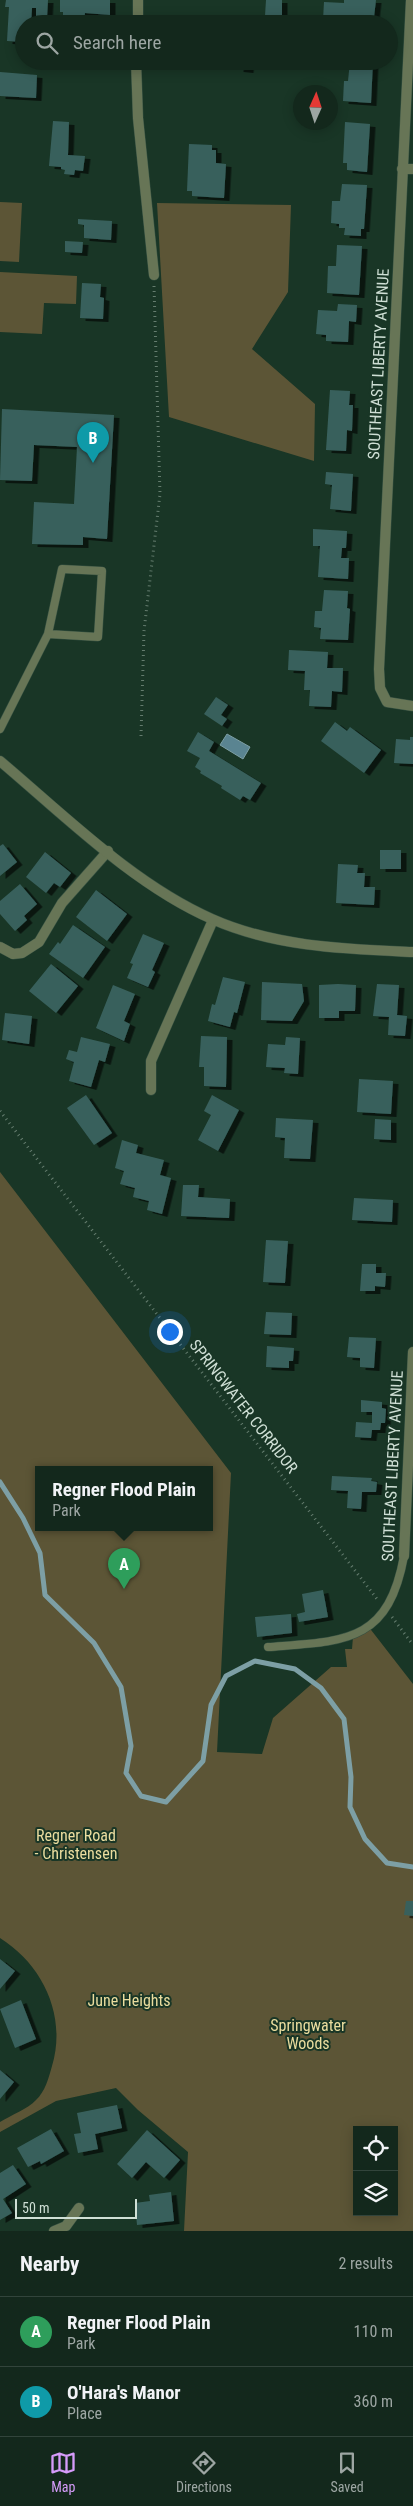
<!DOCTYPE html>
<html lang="en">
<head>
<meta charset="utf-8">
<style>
  :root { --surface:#13281c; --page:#203429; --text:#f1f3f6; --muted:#9da6a3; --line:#32443b; --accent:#d59bfa }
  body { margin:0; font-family:"Roboto Condensed",sans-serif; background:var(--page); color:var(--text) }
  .controls { position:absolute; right:15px; bottom:15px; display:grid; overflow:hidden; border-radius:0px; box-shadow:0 2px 12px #0003 }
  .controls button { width:45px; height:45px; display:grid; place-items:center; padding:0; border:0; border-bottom:1px solid var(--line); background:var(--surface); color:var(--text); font:25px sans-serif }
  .compass { position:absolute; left:293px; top:85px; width:45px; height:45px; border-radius:50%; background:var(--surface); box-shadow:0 2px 12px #0003; rotate:3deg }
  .scale { position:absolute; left:15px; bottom:12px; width:122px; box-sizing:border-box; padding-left:5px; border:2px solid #cfdfd5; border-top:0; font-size:14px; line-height:18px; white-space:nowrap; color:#cfdfd5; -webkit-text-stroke:4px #193626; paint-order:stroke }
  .you { position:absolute; left:169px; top:1331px; width:18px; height:18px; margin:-12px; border:4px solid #fff; border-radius:50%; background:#1a73e8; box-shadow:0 0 0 8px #1a73e833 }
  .badge { display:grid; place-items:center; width:32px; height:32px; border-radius:50%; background:var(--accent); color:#fff; font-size:16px; font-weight:700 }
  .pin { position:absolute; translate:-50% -41px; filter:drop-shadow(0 1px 2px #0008) }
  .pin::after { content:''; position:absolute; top:26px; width:18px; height:15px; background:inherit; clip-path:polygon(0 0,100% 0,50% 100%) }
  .popup { position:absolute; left:35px; top:1466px; width:178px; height:65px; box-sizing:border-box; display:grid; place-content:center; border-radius:0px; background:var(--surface); filter:drop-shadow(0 1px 4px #0005); font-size:16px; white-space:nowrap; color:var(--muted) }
  .popup b { font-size:19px; color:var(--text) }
  .popup::after { content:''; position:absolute; left:50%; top:100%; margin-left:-10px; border:10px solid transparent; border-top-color:var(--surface) }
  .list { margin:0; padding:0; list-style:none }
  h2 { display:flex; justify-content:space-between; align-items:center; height:65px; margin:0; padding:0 20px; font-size:21px }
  h2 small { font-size:16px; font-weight:400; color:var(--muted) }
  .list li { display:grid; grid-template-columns:32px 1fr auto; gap:15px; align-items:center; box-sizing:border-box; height:70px; padding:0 20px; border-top:1px solid var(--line) }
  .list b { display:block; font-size:19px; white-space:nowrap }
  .list p { margin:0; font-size:16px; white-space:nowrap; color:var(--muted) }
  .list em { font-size:16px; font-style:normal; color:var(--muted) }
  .icon { flex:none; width:28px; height:28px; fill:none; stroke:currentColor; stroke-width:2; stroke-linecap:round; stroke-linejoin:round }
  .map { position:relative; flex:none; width:413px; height:2231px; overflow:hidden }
  .search { position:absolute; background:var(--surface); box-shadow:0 2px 12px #0003; left:15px; right:15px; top:15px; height:55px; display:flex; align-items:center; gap:12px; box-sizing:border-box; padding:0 18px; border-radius:28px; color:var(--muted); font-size:19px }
  .sheet { height:205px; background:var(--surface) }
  nav { display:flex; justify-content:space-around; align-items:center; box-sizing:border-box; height:70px; border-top:1px solid var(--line); background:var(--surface); font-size:14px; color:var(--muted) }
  nav a { display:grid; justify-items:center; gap:2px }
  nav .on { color:var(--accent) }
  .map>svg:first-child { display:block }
  .green { fill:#5c5536; fill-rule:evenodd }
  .water { fill:#5a8491; stroke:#7d9fa5 }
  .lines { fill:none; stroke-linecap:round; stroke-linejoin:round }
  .stream { stroke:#7d9fa5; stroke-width:5 }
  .building { fill:#38605c; filter:url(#shadow) }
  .service-casing { stroke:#365142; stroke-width:9 }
  .minor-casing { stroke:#365142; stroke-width:11 }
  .tertiary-casing { stroke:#365142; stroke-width:11 }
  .path { stroke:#657d6f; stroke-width:3; stroke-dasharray:1 4; stroke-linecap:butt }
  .service { stroke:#677556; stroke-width:8 }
  .minor { stroke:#677556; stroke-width:10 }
  .tertiary { stroke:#677556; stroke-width:10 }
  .labels { text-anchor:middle; stroke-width:4; stroke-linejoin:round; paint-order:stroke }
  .street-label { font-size:16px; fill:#cfdfd5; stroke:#193626 }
  .park-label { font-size:16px; fill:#ebdd9f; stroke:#193626 }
</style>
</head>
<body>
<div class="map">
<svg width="413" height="2231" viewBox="0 0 413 2231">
  <defs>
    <filter id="shadow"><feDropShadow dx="5.5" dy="3" stdDeviation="0" flood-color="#0009"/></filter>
  </defs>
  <rect width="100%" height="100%" fill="#193626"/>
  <!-- green -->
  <path class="green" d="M0,202L22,203L19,262L0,261Z
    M157,203L291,205L288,292L252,349L315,404L314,461L169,417Z
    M0,272L77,276L76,304L44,303L42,334L0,332Z
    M0,1172L231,1473L217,1752L262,1754L273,1718L331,1667H347L345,1649H352L353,1637L368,1626L413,1684V2231H184L188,2152L138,2110L116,2088L56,2101L0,2132V2122C11,2115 28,2109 36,2100C45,2092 49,2077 52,2066C67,2016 43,1965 0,1938ZM39,1470H209V1528H39ZM357,2130H394V2212H357Z"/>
  <!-- water -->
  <path class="water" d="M227,734L250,747L243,759L220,745Z"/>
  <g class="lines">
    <!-- stream -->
    <path class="stream" d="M0,1482L23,1518L40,1553L45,1595L94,1643L121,1687L131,1746L126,1773L141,1796L166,1802L203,1761L211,1705L226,1676L255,1661L295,1669L321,1688L344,1719L351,1777L350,1807L365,1839L387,1863L413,1867"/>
  </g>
  <!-- building -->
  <path class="building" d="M6,0H48L47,18L36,17V8H32L31,24H24V42L7,41L9,7H5Z
    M60,0H110V15L85,13L84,22L63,21V12H60Z
    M266,0H282V17L294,18V24H259V16H265Z
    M344,0H376L374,17L360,16L359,24L335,23V21L323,20L324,2L344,3Z
    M213,16L227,17V24H213Z
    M170,17L209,19V24H169Z
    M239,61H249L248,70L238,69Z
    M350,61H373L371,103L343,101L344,81H348Z
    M0,72L37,75L36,98L0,96Z
    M53,121L69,122L68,155L85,156L83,171L75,170L74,175L64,174L65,170L61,169V167L49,166Z
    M345,122L370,124L367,172L347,170V163H343Z
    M189,144L212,145V150H216V163L226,164L224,198L192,196V191H187Z
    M342,184L367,185L364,229H361V236L344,235L345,228H339V224L331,223L332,201H340Z
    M78,219L112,221L111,240L84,238V225L78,224Z
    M65,241L83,242L82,253L65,252Z
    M337,245L362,246L359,295L327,293L328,266H336Z
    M82,283L101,284L100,297L104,298L103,319L80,318Z
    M338,304L357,305L356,322L349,321L348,342L326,341V335L316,334L318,310L337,311Z
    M330,390L350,391L349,405H353L352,431L347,430L346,451L326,450Z
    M2,409L114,415L107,539L83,537V545L32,544L34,502L74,504L77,447L34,445L32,481L0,480Z
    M326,472L353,474L351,511L330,509L332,485L325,484Z
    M313,529L347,531L346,548H342L341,558H349L348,579L318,577L320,546H313Z
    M324,590L348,591L347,608L350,609L348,640L320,639L321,628L314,627L315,611H322Z
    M289,650L328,652L327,668H343L342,692L332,691L331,707L309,706L310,690H304L305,671L288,670Z
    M216,697L228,705L221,715L227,719L222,726L204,714Z
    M335,722L347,731L350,727L381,750L364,773L321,741Z
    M198,732L214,742L209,751L261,783L250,800L243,796L240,800L221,788L222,786L200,773L201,771L195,767L200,758L187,751Z
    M410,737H413V764L394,763L396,739L410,740Z
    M3,844L17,862L0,876V846Z
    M380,850H401V869H380Z
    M45,852L71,873L60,887L54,883L46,893L26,877Z
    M338,864L358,865L357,873H365L364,887H375L374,905L336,903Z
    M20,884L37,904L24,916L27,920L15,931L0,914V901Z
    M96,890L127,914L107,941L76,917Z
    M73,925L105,947L83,978L49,954L58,942L60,944Z
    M143,934L164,943L152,970L155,972L148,987L127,978L133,964L130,963Z
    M51,964L78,986L56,1013L29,991Z
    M223,977L245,982L237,1013L234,1012L230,1027L208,1021L212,1004L215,1005Z
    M262,982L302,984L304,1001L292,1021L261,1020Z
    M338,984L356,985L355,1011H339V1018H319V985Z
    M377,984L399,985L397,1015L407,1016L405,1036L388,1035L389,1017L373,1016Z
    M113,985L135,994L124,1021L130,1024L124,1041L96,1028Z
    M5,1013L32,1016L29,1044L2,1040Z
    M201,1036L227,1037L226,1087L204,1086V1067H199Z
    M81,1037L110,1044L105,1062L99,1060L91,1087L69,1081L74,1062L66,1059L69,1050L77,1052Z
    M286,1037L300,1038L298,1074L284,1073L285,1068L266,1067L268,1044L285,1045Z
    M359,1079L393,1081L391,1114L357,1112Z
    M86,1095L112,1133L94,1145L67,1108Z
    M212,1095L239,1110L218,1151L198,1140L211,1115L204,1111Z
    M276,1118L313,1120L310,1159L284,1158L285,1138L275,1137Z
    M375,1119L391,1120V1140L374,1139Z
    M122,1140L138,1145L136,1153L164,1160L160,1175L171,1178L162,1214L147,1210L149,1201L133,1197L135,1188L120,1184L124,1171L115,1168Z
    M183,1185H199L198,1197L230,1199L229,1218L181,1216Z
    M354,1198L393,1200L392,1222L352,1220Z
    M266,1240L288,1241L285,1283L263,1282Z
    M362,1264H376V1273H386L385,1287L375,1286V1291H360Z
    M266,1312L292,1313L291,1335L264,1334Z
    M349,1337L376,1338L374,1368L360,1367V1358L347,1357Z
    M267,1346L294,1348L293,1361H289V1368L266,1367Z
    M361,1400L382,1402V1408L386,1409L385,1423H381L380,1430H372L371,1438L355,1437L356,1422L372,1423V1412H361Z
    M332,1476L372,1478L371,1481L377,1482L376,1492H362L361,1509L347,1508L348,1491L331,1490Z
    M323,1590L328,1617L299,1622L297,1614L305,1612L302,1594Z
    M291,1614L292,1633L257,1637L255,1617Z
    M406,1901H413V1916L404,1915Z
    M0,1959L15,1971L0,1989Z
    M21,2000L36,2039L15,2048L0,2009Z
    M0,2070L14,2082L0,2099Z
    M117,2105L122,2128L95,2134L98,2149L78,2153L74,2134L81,2133L77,2113Z
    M51,2129L64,2151L41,2164L40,2161L28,2167L17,2148Z
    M147,2130L180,2160L164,2178L146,2162L132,2178L117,2164Z
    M13,2165L26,2184L3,2199L12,2213L0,2220V2173Z
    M171,2192L174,2221L137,2225L135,2203L150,2201L149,2195Z"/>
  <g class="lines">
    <defs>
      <path id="service" d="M0,729L48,634L62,569L102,571L98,637L48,634
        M268,1647C344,1641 388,1644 404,1556"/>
      <path id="minor" d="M411,0L379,669L380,688L387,702L413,706
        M138,24V0
        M136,61L138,118L154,275
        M402,169H413
        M0,947L13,954L22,953L39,942L62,903L108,851
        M151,1090V1061L213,920
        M404,1556L413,1352
        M54,2231L66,2226L79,2208"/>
      <path id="tertiary" d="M0,761C64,815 134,885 212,919C275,947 345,949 413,952"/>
    </defs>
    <!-- service casing -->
    <use href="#service" class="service-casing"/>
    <!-- minor casing -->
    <use href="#minor" class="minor-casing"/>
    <!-- tertiary casing -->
    <use href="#tertiary" class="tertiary-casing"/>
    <!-- path -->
    <path class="path" d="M141,736L144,631L160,494L154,286
      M0,1111L377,1599
      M392,1617L413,1645"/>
    <!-- service -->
    <use href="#service" class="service"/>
    <!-- minor -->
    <use href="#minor" class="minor"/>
    <!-- tertiary -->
    <use href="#tertiary" class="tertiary"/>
  </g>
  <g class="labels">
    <!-- street labels -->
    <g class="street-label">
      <text transform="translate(378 364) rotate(-87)" y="6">SOUTHEAST LIBERTY AVENUE</text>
      <text transform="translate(244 1406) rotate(52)" y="6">SPRINGWATER CORRIDOR</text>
      <text transform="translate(392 1466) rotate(-87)" y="6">SOUTHEAST LIBERTY AVENUE</text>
    </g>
    <!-- park labels -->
    <g class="park-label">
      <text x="76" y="1841">Regner Road<tspan x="76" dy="18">- Christensen</tspan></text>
      <text x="129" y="2006">June Heights</text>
      <text x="308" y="2031">Springwater<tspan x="308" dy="18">Woods</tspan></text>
    </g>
  </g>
</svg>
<div class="controls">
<button><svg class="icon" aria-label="locate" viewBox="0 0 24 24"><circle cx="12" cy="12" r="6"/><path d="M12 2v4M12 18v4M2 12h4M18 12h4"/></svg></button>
<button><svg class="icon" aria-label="layers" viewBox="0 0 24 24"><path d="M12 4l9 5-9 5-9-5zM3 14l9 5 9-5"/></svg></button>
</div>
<svg class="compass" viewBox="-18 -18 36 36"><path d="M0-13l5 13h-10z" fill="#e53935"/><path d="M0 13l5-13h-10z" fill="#9da6a3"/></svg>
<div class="scale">50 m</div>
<div class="you"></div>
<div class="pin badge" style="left:124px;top:1589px;background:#2e9e5b">A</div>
<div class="popup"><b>Regner Flood Plain</b>Park</div>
<div class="pin badge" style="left:93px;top:463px;background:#0f9aa8">B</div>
<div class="search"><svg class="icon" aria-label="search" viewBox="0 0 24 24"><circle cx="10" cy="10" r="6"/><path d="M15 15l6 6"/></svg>Search here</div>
</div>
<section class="sheet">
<h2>Nearby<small>2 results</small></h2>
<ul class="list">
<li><span class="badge" style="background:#2e9e5b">A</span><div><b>Regner Flood Plain</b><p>Park</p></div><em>110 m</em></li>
<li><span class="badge" style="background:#0f9aa8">B</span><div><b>O'Hara's Manor</b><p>Place</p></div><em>360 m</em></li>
</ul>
</section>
<nav>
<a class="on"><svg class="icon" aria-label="map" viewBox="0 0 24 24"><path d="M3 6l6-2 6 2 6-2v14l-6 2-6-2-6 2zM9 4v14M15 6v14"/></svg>Map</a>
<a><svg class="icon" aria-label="directions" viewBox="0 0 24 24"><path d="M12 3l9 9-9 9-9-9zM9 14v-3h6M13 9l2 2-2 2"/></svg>Directions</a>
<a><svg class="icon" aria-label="saved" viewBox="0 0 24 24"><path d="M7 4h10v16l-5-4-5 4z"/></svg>Saved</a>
</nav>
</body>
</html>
